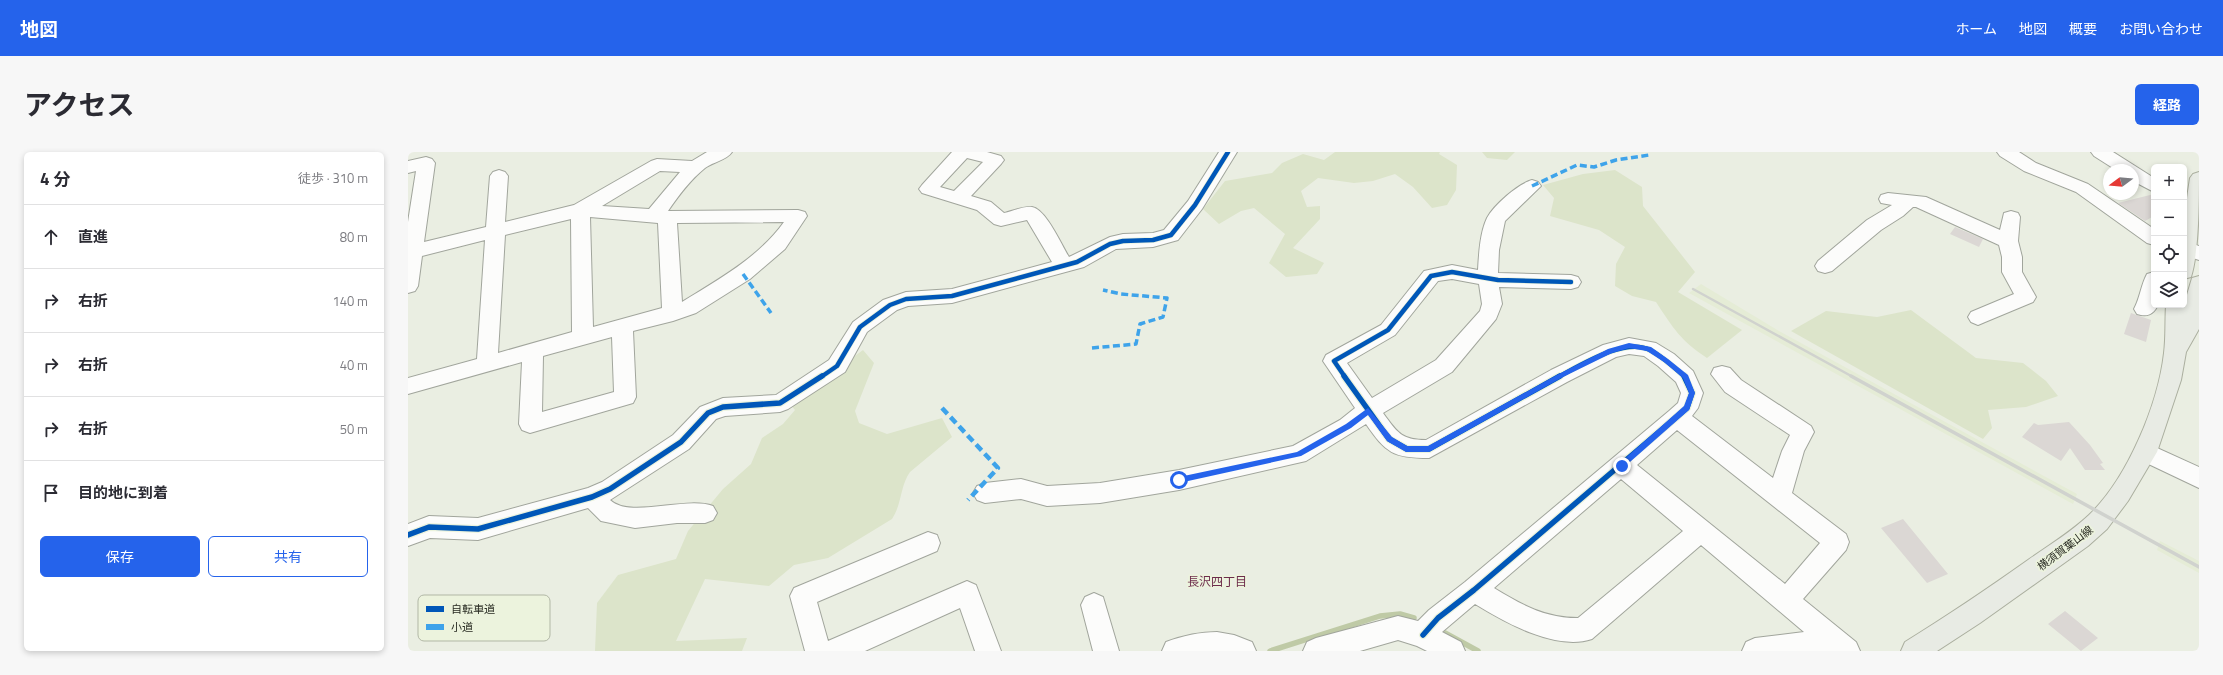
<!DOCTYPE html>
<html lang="ja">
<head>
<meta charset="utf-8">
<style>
  :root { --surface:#fff; --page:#f7f7f7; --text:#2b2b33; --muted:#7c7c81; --line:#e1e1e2; --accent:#2563eb }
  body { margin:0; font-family:"Titillium Web","Noto Sans JP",sans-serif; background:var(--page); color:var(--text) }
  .controls { position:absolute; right:12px; top:12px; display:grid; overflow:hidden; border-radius:6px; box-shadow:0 2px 6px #0003 }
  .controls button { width:36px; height:36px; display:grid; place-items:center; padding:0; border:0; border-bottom:1px solid var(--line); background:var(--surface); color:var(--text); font:20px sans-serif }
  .compass { position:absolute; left:1695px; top:12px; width:36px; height:36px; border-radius:50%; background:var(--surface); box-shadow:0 2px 6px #0003; rotate:254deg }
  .stop { position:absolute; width:12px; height:12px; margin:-9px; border:3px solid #2563eb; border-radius:50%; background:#fff }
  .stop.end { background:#2563eb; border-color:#fff; box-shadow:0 1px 4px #0008 }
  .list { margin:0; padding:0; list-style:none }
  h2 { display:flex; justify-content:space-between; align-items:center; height:52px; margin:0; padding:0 16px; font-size:17px }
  h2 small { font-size:13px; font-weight:400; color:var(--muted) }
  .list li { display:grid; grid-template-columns:26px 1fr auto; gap:12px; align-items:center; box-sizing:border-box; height:64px; padding:0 16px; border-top:1px solid var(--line) }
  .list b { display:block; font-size:15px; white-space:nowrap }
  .list em { font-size:13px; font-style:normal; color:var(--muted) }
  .actions { display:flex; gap:8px; padding:12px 16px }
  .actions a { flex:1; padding:9px 0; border:1px solid var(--accent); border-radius:6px; text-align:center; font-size:14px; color:var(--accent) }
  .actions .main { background:var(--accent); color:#fff }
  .icon { flex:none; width:22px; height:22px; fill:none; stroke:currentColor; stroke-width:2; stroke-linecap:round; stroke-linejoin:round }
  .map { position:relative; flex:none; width:1791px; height:499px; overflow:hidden; border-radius:6px }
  header { display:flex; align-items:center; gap:24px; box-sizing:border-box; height:56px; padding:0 20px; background:var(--accent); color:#fff }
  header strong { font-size:19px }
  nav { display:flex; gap:22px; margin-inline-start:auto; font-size:14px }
  .intro { display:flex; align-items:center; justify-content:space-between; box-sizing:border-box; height:96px; padding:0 24px }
  h1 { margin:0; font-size:28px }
  .button { padding:10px 18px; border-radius:6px; background:var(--accent); color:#fff; font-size:14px; font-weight:700 }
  main { display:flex; gap:24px; padding:0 24px }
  aside { flex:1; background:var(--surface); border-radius:6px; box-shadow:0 2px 6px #0003 }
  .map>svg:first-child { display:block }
  .built { fill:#e5ecd6 }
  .green { fill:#dce4ca }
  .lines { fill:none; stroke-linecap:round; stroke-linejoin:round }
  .stream { stroke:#bfcaa6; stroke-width:5.5 }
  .building { fill:#dbd7d4 }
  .minor-tunnel { stroke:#c3c7bb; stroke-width:20; stroke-dasharray:20 10; stroke-linecap:butt }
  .minor-casing { stroke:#a1a59c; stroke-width:2 }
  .major-casing { stroke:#abaf9f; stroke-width:2 }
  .minor { fill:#fcfcfb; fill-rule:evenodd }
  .major { fill:#e8ebe4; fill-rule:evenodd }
  .rail-far1 { stroke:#d0d2ce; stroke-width:2.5 }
  .rail { stroke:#d0d2ce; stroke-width:3.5 }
  .quiet-far1 { stroke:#3ea3ea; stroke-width:3.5; stroke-dasharray:7 3.5; stroke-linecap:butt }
  .quiet { stroke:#3ea3ea; stroke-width:4.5; stroke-dasharray:8 4.5; stroke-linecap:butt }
  .cycleway-far1-casing { stroke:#ecf3dd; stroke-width:6 }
  .cycleway-casing { stroke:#ecf3dd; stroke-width:8 }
  .cycleway-far1 { stroke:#0057b8; stroke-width:4.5 }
  .cycleway { stroke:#0057b8; stroke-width:5.5 }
  .route { fill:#2563eb }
  .labels { text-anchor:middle; stroke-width:3.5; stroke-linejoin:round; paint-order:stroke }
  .street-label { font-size:11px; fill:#272a21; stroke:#ecf3dd }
  .neighbourhood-label { font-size:12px; fill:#6d2c4b; stroke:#ecf3dd }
  .key { fill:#ecf3dd; stroke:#b1b7a5; stroke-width:1 }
  .key-label { font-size:11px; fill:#272a21 }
</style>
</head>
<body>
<header>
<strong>地図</strong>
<nav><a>ホーム</a><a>地図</a><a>概要</a><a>お問い合わせ</a></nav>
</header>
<div class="intro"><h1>アクセス</h1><a class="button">経路</a></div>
<main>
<aside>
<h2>4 分<small>徒歩 · 310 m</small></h2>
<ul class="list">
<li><svg class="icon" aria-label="ahead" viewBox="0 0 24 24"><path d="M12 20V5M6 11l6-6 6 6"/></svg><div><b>直進</b></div><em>80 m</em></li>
<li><svg class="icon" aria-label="right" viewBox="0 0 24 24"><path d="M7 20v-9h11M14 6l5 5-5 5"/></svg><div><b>右折</b></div><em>140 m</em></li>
<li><svg class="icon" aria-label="right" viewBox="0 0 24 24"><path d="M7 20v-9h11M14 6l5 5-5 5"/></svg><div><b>右折</b></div><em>40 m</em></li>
<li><svg class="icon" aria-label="right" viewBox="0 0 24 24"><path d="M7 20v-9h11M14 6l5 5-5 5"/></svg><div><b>右折</b></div><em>50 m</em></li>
<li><svg class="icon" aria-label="arrive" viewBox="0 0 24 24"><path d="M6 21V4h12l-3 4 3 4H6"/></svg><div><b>目的地に到着</b></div></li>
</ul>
<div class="actions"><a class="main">保存</a><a>共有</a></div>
</aside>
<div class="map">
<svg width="1791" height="499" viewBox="0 0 1791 499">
  <rect width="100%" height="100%" fill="#eaeee2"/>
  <!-- built -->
  <path class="built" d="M1293,132L1371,179L1669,342L1665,352L1281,141Z
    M1752,389L1791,409V421L1749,398Z"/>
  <!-- green -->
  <path class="green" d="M927,0H1032L1031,2L1049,13L1048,38L1039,53L1024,56L1005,35L987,22L965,29L946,31L910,26L893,39L899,55L912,54V67L885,96L916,111L909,122L878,125L861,111L877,82L846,56L833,59L811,72L795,57L817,29L864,21L874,11L895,2L916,8Z
    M1074,0H1107L1099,8L1079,6Z
    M1207,18L1234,35L1235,54L1287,120L1270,140L1334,178L1299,206C1273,189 1265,176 1248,150L1224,144L1207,134L1208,112L1217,95L1191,78L1142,64L1146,46L1135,33L1175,22Z
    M1503,158L1568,206L1615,211L1638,229L1650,244L1618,255L1580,258L1584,276L1575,287L1383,179L1418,159L1469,165Z
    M455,198L466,211L447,259L451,271L479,282L534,266L544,285L502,320C492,334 494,352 484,367L420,406L386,413L361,434L297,427L268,489L339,486L334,499H187L189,451L210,423L268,407L280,379L315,337L343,312L354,286L375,272L387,258L382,252Z"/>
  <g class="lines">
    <!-- stream -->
    <path class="stream" d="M1037,481L1070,499
      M862,499L972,464L992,462L1006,466"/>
  </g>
  <!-- building -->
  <path class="building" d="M1746,42V64L1737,69L1710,51Z
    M1547,75L1575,87L1571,95L1542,82Z
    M1723,161L1743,168L1738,190L1716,182Z
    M1661,270L1682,293L1695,311L1692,312L1697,318H1677L1662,296L1653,309L1614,285L1626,271L1630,273Z
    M1495,367L1540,422L1519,431L1473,376Z
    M1657,459L1690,486L1673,499L1640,472Z"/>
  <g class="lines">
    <!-- minor-tunnel -->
    <path class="minor-tunnel" d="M1776,52L1791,61"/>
    <defs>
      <path id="minor" d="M299,0H324C319,8 305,10 297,16C282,28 271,43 260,59L390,58L397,60L399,64L377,97L342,127L288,161L265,169L225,179L228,245L225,251L122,281L114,278L111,272L114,210L0,242V226L69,207L77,88L14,104L10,134L7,139L0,141V70L8,19L0,21V9L18,5L24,7L27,11L16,90L78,75L82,24L85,20L91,18L97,20L100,24L97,70L166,53L243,9L249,7L284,9ZM252,19L272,20L241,57L194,54ZM182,65L250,71L254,156L185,175ZM163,67L164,180L90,201L97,83ZM376,70C350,106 311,127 274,150L269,71ZM204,185L206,240L134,260L135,204Z
        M544,0H579L593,4L596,8L593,12L563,44L583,50L596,61C605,59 616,54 624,55C638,57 654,94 661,105L702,85L715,82L745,81L756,78L780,49L811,0H829L794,57L770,88L745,95L708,97L676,115L544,151L500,154L489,158L459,180L437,220L380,257L372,260L317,264L308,267L281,297L202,348C222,367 277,344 305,354L309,361L305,368L297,371H269L227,376L193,369L180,356L70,388L22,386L0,394V372L21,364L70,366L180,336L194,330L265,283L292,255L315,246L368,243L421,208L445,170L475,148L498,140L544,137L644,110L619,68L593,74L586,72L569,58L514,41L511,37L514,33ZM559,6L575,10L546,39L532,35Z
        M1589,0H1611L1628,11L1680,32L1746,77V93L1739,91L1668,40L1616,19L1592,4Z
        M1683,0H1705L1746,26V40L1725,29V18H1708L1686,4Z
        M1124,28L1130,30L1133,34L1097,69L1091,98L1090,121L1163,123L1170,125L1173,130L1170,135L1163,137L1091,135L1094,152L1088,167L1044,220L975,261C989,280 993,288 1018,288L1143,218L1195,193L1221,186L1248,191L1266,202L1285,219L1295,241L1290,256L1284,264L1365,326L1374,299L1382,283L1317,240L1303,222L1306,216L1314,214L1322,216L1333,228L1403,274L1406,280L1396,299L1384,341L1438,382L1441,390L1438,398L1395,447L1448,490L1452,499H1334L1338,490L1347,486L1396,480L1293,393L1184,487C1148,499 1098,471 1067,452L1034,480L1053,490L1057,499H1019L1009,494L990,488L952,499H895L899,490L908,486L990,464L1010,469L1021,458L1057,430L1261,259L1270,251L1273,241L1268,230L1250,214L1236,204L1221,202L1208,205L1159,230L1021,306C985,306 978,301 958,272L898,309L771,338L692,351L639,354L613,347L577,351L569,348L565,341L569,334L577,331L613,327L639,334L692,331L771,318L885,294L932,268L947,256L915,209L918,203L973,173L1016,119L1044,113L1070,118C1071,101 1072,81 1079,66C1086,53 1110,32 1124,28ZM1044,127L1071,132L1074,152L1072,159L1028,208L964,246L939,211L987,183L1030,129ZM1269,278L1412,391L1377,432L1229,313ZM1213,327L1275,379L1170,466C1137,466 1114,453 1086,436Z
        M1480,41L1518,45L1592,78L1596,61L1603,59L1610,61L1612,65L1610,89L1614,105V120L1628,145L1625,150L1577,170L1570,173L1563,170L1560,165L1563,160L1606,142L1594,120V105L1591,93L1508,55H1505L1495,64L1473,78L1424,119L1417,121L1410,119L1407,114L1410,109L1459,68L1484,53L1473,51L1471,47L1473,43Z
        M1776,89L1791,94V108L1776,103Z
        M1746,120V153H1750C1745,163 1739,165 1729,162L1726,157C1732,146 1733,133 1739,122Z
        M1738,291L1791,315V336L1730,307L1727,300L1730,293Z
        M520,380L529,383L532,391L529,399L409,450L420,489L559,429L568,433L593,499H567L552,456L457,499H397L382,444L386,436Z
        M686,441L695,445L711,499H685L673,453L677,445Z
        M809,480L826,483L844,490L848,499H754L758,490C774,484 792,480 809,480Z"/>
      <path id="major" d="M1791,20C1791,49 1791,100 1783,125L1776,127V66L1782,26L1785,22Z
        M1791,124V177L1778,200L1773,228L1749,300L1720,349L1699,377L1680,394L1572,471L1529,499H1493L1497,490C1539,464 1579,437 1620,408C1640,394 1663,380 1681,363C1719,327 1750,253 1756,201C1758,186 1757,169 1758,153H1776L1784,126Z"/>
    </defs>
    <!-- minor casing -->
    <use href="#minor" class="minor-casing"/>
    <!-- major casing -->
    <use href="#major" class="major-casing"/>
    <!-- minor -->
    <use href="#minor" class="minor"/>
    <!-- major -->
    <use href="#major" class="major"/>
    <!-- rail-far1 -->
    <path class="rail-far1" d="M1285,137L1445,225"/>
    <!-- rail -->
    <path class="rail" d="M1443,224L1791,415"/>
    <!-- quiet-far1 -->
    <path class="quiet-far1" d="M1124,34L1169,13L1186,15L1208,8L1241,3
      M335,122L363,161
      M684,196L728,192L732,172L755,165L759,146L713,142L695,138"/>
    <!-- quiet -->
    <path class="quiet" d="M534,256L590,316L560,348"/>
    <defs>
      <path id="cycleway-far1" d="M413,225L429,214L452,175L482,153L498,147L544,144L669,110L702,92L715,89L745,88L763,83L787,53L820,0
        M937,225L926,209L980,178L1023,124L1044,120L1090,128L1163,130
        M1150,225C1173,213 1217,185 1242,198C1255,205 1266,215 1277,225"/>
      <path id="cycleway" d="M936,224L981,287L999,297H1021L1152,224
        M0,383L21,375L70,377L184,345L202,337L273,290L300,261L315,255L372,251L414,224
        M1015,483L1030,466L1066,438L1279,256L1284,241L1276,224"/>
    </defs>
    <!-- cycleway-far1 casing -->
    <use href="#cycleway-far1" class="cycleway-far1-casing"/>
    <!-- cycleway casing -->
    <use href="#cycleway" class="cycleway-casing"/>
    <!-- cycleway-far1 -->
    <use href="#cycleway-far1" class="cycleway-far1"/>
    <!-- cycleway -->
    <use href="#cycleway" class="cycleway"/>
  </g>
  <!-- route -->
  <path class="route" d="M1221,191L1243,195L1260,207L1280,223L1287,241L1281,258L1214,317L1210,314L1211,312L1276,254L1281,241L1275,226L1256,210L1239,199L1221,196L1204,201L1153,226L1021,300H998L979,289L960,263L943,276L893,304L771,331L767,328L771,325L889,300L938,272L960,256L984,285L999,294H1020L1149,223L1200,197Z"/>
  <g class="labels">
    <!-- street labels -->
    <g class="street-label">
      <text transform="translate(1657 396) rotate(-37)" y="4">横須賀葉山線</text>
    </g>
    <!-- neighbourhood labels -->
    <g class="neighbourhood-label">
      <text x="809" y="434">長沢四丁目</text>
    </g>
  </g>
  <!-- legend -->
  <rect x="10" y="443" width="132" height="46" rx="6" class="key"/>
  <rect x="18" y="454" width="18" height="6" fill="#0057b8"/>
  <rect x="18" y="472" width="18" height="6" fill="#3ea3ea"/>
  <g class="key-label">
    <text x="43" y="461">自転車道</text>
    <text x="43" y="479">小道</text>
  </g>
</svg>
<div class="controls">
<button>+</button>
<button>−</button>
<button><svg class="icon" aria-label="locate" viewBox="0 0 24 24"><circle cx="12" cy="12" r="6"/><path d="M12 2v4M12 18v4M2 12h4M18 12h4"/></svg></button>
<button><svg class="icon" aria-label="layers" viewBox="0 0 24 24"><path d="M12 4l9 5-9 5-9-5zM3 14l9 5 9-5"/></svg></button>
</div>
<svg class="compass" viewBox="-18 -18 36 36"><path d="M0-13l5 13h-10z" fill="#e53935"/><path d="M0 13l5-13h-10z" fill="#7c7c81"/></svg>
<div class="stop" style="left:771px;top:328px"></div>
<div class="stop end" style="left:1214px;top:314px"></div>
</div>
</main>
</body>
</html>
